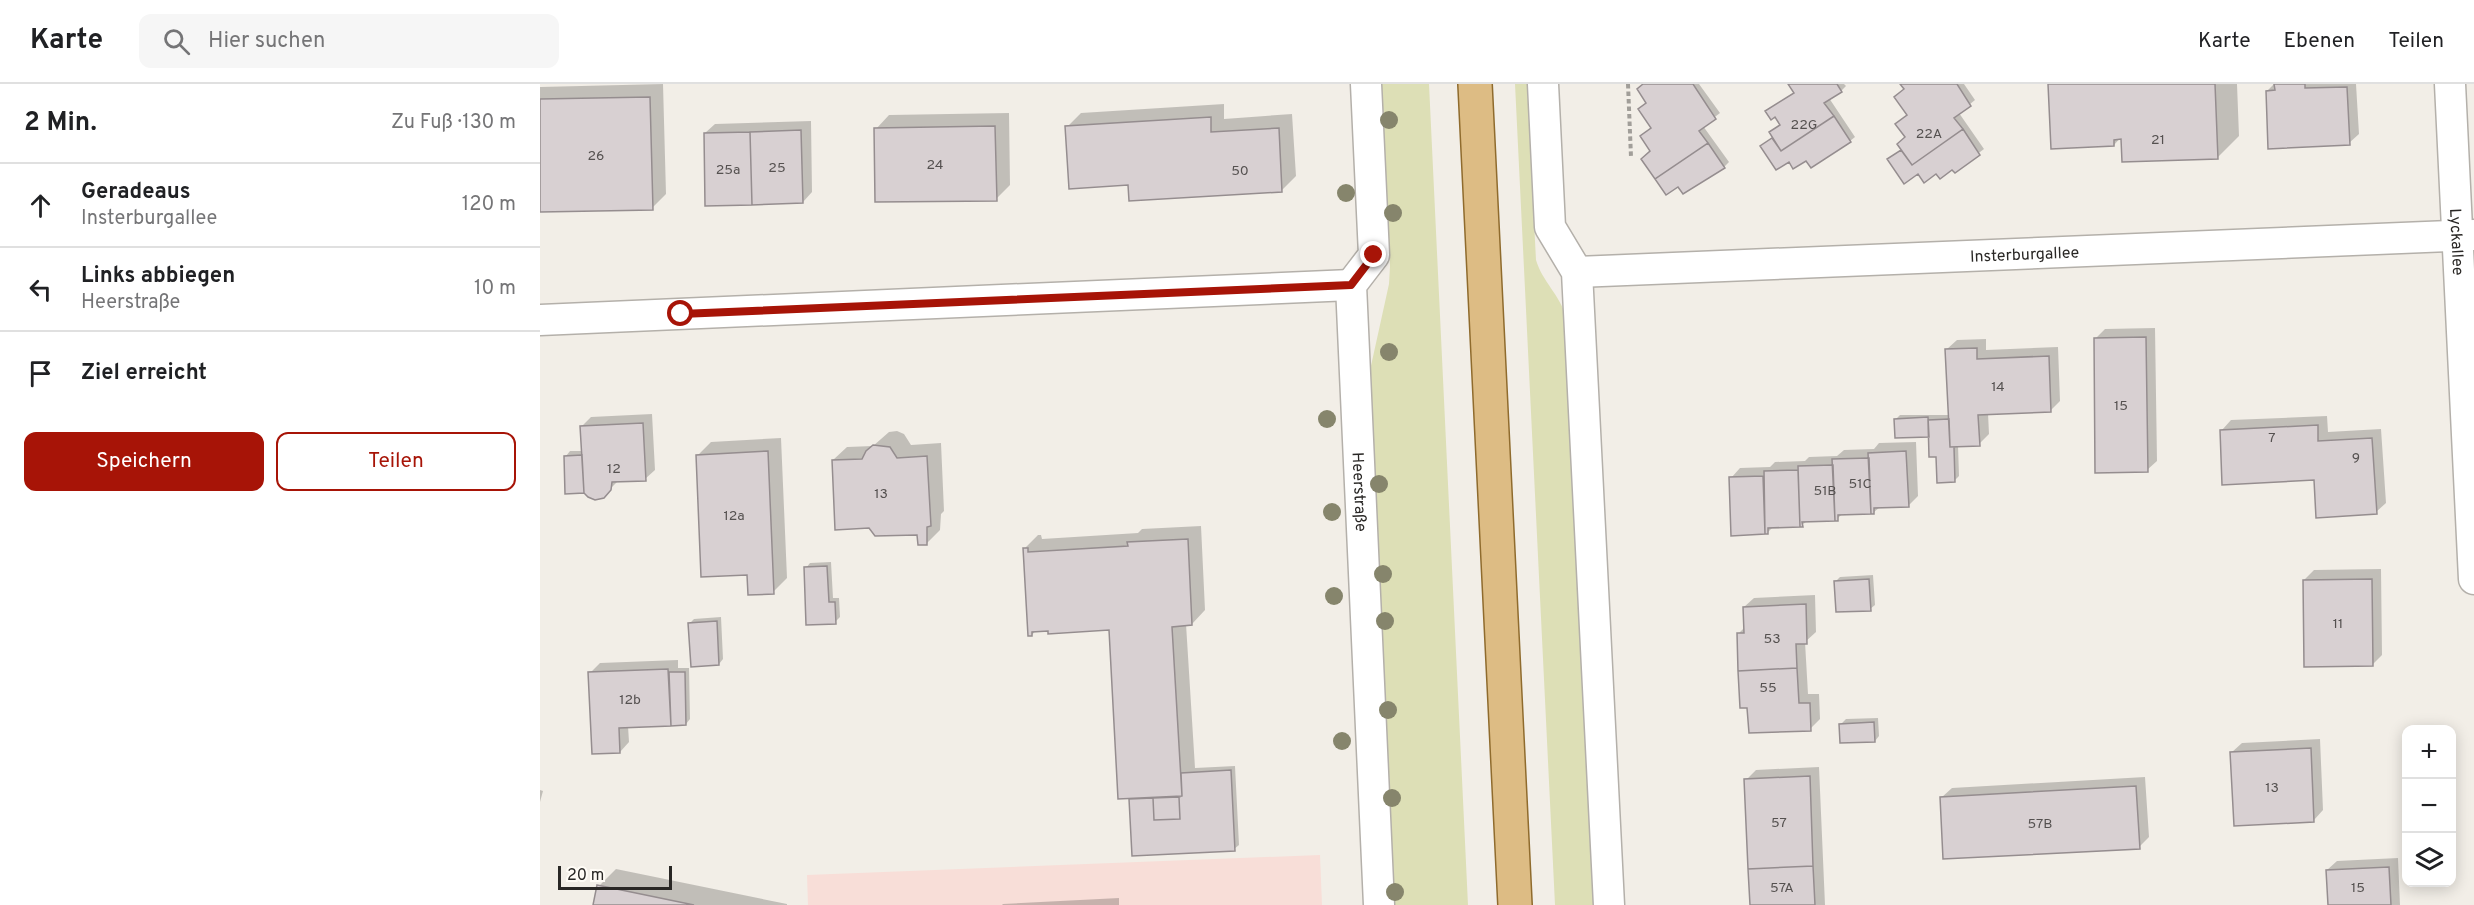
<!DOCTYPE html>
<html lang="de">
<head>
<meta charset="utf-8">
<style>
  :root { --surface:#fff; --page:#f6f6f6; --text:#202124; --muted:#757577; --line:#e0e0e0; --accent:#a71407 }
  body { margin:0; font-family:Overpass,sans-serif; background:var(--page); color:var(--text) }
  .controls { position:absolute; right:18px; bottom:18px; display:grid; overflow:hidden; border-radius:12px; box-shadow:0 3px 15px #0003 }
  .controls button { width:54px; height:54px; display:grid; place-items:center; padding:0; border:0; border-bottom:2px solid var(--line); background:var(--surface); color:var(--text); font:30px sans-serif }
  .scale { position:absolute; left:18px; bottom:15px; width:114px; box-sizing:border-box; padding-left:6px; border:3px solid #292725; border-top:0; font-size:16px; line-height:21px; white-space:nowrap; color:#292725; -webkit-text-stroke:4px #fffcf6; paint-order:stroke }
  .stop { position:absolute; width:18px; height:18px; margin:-14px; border:4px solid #a71407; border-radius:50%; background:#fff }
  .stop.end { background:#a71407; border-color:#fff; box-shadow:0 2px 6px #0008 }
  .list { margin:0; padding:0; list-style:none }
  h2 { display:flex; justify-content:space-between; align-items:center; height:78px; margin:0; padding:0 24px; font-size:26px }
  h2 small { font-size:20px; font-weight:400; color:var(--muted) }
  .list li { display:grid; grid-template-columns:39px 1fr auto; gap:18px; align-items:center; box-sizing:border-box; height:84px; padding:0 24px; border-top:2px solid var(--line) }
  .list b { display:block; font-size:22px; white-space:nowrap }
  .list p { margin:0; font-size:20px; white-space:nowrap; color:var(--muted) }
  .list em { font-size:20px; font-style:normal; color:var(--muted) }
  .actions { display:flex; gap:12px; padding:18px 24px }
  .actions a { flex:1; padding:14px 0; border:2px solid var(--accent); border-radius:12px; text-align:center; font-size:21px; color:var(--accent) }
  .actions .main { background:var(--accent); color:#fff }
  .icon { flex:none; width:33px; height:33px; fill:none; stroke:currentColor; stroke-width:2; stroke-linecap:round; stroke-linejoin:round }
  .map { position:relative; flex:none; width:1934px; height:821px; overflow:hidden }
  header { display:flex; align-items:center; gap:36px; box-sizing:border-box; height:84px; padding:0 30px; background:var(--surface); border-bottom:2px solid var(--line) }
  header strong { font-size:28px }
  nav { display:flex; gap:33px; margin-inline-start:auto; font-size:21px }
  .search { width:420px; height:54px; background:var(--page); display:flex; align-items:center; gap:15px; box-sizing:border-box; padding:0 21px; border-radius:12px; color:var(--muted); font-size:22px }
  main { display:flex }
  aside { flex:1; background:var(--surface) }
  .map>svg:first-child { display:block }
  .medical { fill:#f8ded8 }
  .green { fill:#dddfb6 }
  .shadow { fill:#0003 }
  .building { fill:#d8d0d2; stroke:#958d8f; stroke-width:1.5 }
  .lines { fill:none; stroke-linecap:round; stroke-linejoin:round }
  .street-casing { stroke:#b4b0aa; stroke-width:33 }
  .primary-casing { stroke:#8f6b2d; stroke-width:36 }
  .path { stroke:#a19e99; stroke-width:4; stroke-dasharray:4.5 3; stroke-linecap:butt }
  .street { stroke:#fff; stroke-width:30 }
  .primary { stroke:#ddbc84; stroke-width:33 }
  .tree { fill:#86856c }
  .route { stroke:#a71407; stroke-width:8 }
  .labels { text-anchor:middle; stroke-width:6; stroke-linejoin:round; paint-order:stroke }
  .number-label { font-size:14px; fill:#555150 }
  .street-label { font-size:16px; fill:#292725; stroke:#fffcf6 }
</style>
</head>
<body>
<header>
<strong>Karte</strong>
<div class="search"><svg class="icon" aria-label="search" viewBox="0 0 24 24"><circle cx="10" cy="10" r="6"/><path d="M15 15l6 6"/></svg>Hier suchen</div>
<nav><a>Karte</a><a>Ebenen</a><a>Teilen</a></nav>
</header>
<main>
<aside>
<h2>2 Min.<small>Zu Fuß · 130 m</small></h2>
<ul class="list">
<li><svg class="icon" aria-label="ahead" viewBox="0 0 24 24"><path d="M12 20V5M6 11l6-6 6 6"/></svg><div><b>Geradeaus</b><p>Insterburgallee</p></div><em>120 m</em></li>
<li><svg class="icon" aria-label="left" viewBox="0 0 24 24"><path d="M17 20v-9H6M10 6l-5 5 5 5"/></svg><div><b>Links abbiegen</b><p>Heerstraße</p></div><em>10 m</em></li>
<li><svg class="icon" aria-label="arrive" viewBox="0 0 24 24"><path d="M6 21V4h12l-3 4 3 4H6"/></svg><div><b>Ziel erreicht</b></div></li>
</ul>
<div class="actions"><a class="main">Speichern</a><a>Teilen</a></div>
</aside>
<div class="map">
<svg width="1934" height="821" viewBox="0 0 1934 821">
  <rect width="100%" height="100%" fill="#f2eee7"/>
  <!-- medical -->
  <path class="medical" d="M780,771L782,821H268L267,791Z"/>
  <!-- green -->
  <path class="green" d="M841,0H889L928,821H850L827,300L849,200L850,182Z
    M975,0H987L996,176C1002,197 1020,211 1026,233L1055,821H1015Z"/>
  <!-- shadow -->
  <path class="shadow" d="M123,0L126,110L112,124L0,127V3Z
    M1104,0H1159L1180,29L1163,42L1189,78L1184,83L1112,67L1113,43Z
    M1250,0H1304L1306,2L1301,7L1289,14L1315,53L1310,57L1266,75L1249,76L1227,58L1234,53L1231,48L1241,40L1232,23L1255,8Z
    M1362,0H1424L1435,16L1419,29L1444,65L1415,87L1412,84L1396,88H1379L1354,71L1362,65L1366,53L1368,31L1365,5Z
    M1509,0H1697L1699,52L1678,73L1582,52L1574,61Z
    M1734,0H1816L1819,50L1809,59L1727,7Z
    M684,20V35L752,30L756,92L742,106L589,100L527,43L541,29Z
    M469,29L470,101L456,115L336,45L349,31Z
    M271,37L272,108L263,118L165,49L175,40Z
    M1615,244L1617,377L1607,386L1555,255L1565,245Z
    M1446,255V266L1518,263L1520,317L1510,327L1448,329L1449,350L1439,360L1418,361L1419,392L1414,397L1397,371L1390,351L1356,335L1360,331H1410L1407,265L1417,256Z
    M112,330L115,386L105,395L79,396L63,412L26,372L30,367H43L42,342L51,333Z
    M1787,332L1788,348L1841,345L1846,419L1836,428L1682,346L1691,336Z
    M357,347L364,350L371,361L401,359L404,427L401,430L400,446L386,460L378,449L293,376L307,363L333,362L349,348Z
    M241,354L247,494L233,508L209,489L157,372L171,358Z
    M1376,358L1378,412L1368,422L1340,423L1334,428L1303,429L1297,435L1267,437L1262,441L1234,442L1227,449L1193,450L1191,394L1200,384L1230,383L1235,378L1265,377L1269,373L1297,372L1304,366L1334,365L1339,359Z
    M661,442L665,526L652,540H646L655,684L695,682L699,761L694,765L591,716L593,713L571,545L496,546L492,551L484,465L498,451H501L502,455L598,449L602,445Z
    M291,478L293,514H299L300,533L295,538L266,484L270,479Z
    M1841,485L1842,571L1832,581L1764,496L1774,486Z
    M1333,491L1335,521L1330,525L1296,497L1300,493Z
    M1275,511L1276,548L1265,558L1268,610H1279L1280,635L1270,645L1198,550L1205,543L1204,523L1214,514Z
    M181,533L183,575L179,580L150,539L154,535Z
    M138,576V584H149L150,635L146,640L88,642L89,658L80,668L50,589L60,579Z
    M1338,634L1339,652L1335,657L1301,640L1306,635Z
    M1780,655L1783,726L1774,736L1692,668L1702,659Z
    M1279,683L1285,821H1211L1206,696L1216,686Z
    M1605,693L1609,753L1599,763L1402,713L1412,704Z
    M0,706L3,707L0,718Z
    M1858,774L1860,821H1789L1787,786L1797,777Z
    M76,785L247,820V821H55L59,802Z
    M579,814V821H462L463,820Z"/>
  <!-- building -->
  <path class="building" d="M1103,0H1153L1176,35L1159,47L1168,59L1115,95L1101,75L1110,67L1100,52L1111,44L1098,25L1106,19L1097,5Z
    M1248,0H1297L1302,8L1284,19L1294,32L1241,67L1229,48L1240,41L1235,33L1231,36L1225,27L1254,9Z
    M1360,0H1417L1431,22L1414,34L1423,45L1372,81L1357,60L1365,53L1355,40L1367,31L1354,13L1364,5Z
    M1508,0H1675L1678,75L1582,78L1581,55L1574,56V62L1511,65Z
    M1734,0H1765V4L1807,3L1810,61L1728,65L1726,7L1735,6Z
    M110,13L113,126L0,128V15Z
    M1294,32L1311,58L1271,84L1266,77L1253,85L1249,78L1236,86L1220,62L1232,54L1241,67Z
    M671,33V48L739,44L742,108L589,117L588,101L529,105L525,42Z
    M455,42L457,117L335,118L334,44Z
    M1423,45L1440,71L1415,89L1412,86L1400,95L1396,90L1384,99L1378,90L1364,100L1347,75L1361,66L1372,81Z
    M261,46L263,119L212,121L210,48Z
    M210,48L212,121L165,122L164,49Z
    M1168,59L1185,84L1143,110L1138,103L1126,111L1115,95Z
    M1606,253L1608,388L1555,389L1554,254Z
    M1437,264V275L1509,272L1511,328L1438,331L1440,362L1410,363L1405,265Z
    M1388,333L1389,353L1355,354L1354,335Z
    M1409,335L1410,363H1414L1415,398L1397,399L1396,373H1389L1388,336Z
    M103,339L106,397L72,398L71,406L64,414L55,416L48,413L44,409L40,342Z
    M1778,341V357L1832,354L1837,430L1776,434L1774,396L1682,401L1680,346Z
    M333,361L350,363L357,374L387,372L391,442L387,443V461H378L377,451L335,452L329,444L295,446L292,376L322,375L326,367Z
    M228,367L234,510L208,511L207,491L161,493L156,371Z
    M1366,367L1369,423L1334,424V430H1331L1328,369Z
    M42,371L44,409L25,410L24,372Z
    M1329,374L1331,430L1298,431V437H1295L1292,375Z
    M1293,381L1295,437L1262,438L1263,443H1260L1258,382Z
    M1258,386L1260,443L1228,444V450H1225L1224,387Z
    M1223,392L1225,450L1191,452L1189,393Z
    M648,455L652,541L632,543L642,712L578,715L569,546L508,550V547L492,548V552H488L483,464H488V468L588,462L587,458Z
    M287,482L289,518H295L296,540L266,541L264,483Z
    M1329,495L1331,527L1296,528L1294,497Z
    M1832,495L1833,582L1764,583L1763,496Z
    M1266,520L1267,560H1256L1257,584L1198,587L1197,549H1204L1203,523Z
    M177,537L179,581L151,583L148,539Z
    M1257,584L1259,619H1270L1271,647L1209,649L1207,624H1200L1198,587Z
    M128,585L131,642L79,644L80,669L52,670L48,588Z
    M129,588H145L146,641L131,642Z
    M1334,638L1335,658L1300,659L1299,640Z
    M1771,664L1774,738L1694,742L1690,668Z
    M691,686L695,767L592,772L589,715L613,714L614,736L640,735L639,713L642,712L641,689Z
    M1270,692L1273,782L1208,785L1204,695Z
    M1596,702L1600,765L1403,775L1400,713Z
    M639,713L640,735L614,736L613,714Z
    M1273,782L1275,821H1210L1208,785Z
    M1849,783L1851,821H1788L1786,786Z
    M57,801L154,821H53Z"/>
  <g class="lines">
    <defs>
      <g id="street">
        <path id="s1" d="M826,0L834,171L811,201L839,821"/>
        <path d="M1003,0L1010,143L1037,188L1069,821"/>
        <path id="s2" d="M1910,0L1934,495"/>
        <path id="s3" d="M1037,188L1934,151"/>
        <path d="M0,236L811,201"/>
      </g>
      <path id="primary" d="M935,0L975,821"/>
    </defs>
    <!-- street casing -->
    <use href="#street" class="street-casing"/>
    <!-- primary casing -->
    <use href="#primary" class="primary-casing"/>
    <!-- path -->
    <path class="path" d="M1088,0L1091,73"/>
    <!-- street -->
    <use href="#street" class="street"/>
    <!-- primary -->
    <use href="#primary" class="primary"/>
  </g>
  <!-- trees -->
  <g class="tree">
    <circle cx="849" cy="36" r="9"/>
    <circle cx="806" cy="109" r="9"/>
    <circle cx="853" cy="129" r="9"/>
    <circle cx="849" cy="268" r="9"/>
    <circle cx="787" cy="335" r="9"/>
    <circle cx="839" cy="400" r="9"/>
    <circle cx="792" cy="428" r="9"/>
    <circle cx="843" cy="490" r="9"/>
    <circle cx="794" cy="512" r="9"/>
    <circle cx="845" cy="537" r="9"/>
    <circle cx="848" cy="626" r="9"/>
    <circle cx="802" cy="657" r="9"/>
    <circle cx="852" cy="714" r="9"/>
    <circle cx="855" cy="808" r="9"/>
  </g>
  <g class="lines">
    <!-- route -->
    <path class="route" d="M141,230L811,201L834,171"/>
  </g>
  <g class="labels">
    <!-- number labels -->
    <g class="number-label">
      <text x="1264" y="45">22G</text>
      <text x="1389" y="54">22A</text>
      <text x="1618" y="60">21</text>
      <text x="56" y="76">26</text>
      <text x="395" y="85">24</text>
      <text x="237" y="88">25</text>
      <text x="188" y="90">25a</text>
      <text x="700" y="91">50</text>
      <text x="1458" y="307">14</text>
      <text x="1581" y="326">15</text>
      <text x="1732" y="358">7</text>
      <text x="1816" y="378">9</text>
      <text x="74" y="389">12</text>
      <text x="1320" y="404">51C</text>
      <text x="1285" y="411">51B</text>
      <text x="341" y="414">13</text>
      <text x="194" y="436">12a</text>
      <text x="1798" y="544">11</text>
      <text x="1232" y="559">53</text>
      <text x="1228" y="608">55</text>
      <text x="90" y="620">12b</text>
      <text x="1732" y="708">13</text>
      <text x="1239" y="743">57</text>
      <text x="1500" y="744">57B</text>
      <text x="1242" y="808">57A</text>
      <text x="1818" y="808">15</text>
    </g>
    <!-- street labels -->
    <g class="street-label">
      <text dy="6" stroke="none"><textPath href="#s2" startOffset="158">Lyckallee</textPath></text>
      <text dy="6" stroke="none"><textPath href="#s3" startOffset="448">Insterburgallee</textPath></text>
      <text dy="6" stroke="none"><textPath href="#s1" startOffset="416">Heerstraße</textPath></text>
    </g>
  </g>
</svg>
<div class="controls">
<button>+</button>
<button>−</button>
<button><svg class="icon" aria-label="layers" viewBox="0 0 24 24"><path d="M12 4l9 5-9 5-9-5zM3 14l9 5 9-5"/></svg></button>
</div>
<div class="scale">20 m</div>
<div class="stop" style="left:141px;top:230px"></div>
<div class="stop end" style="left:834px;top:171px"></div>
</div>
</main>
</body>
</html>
